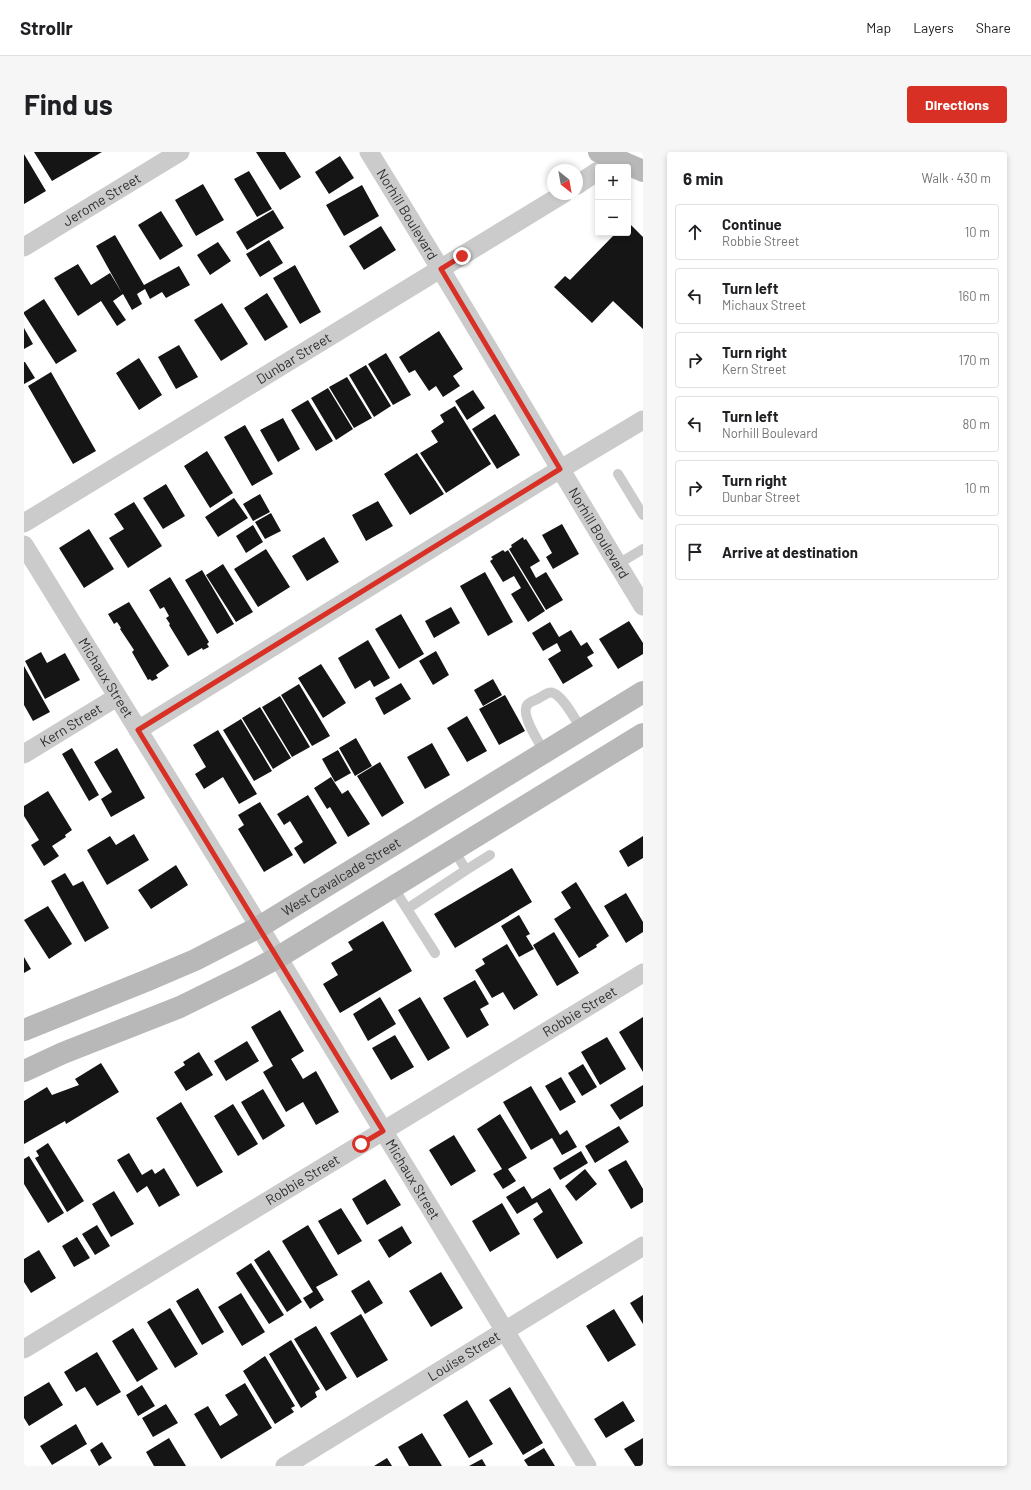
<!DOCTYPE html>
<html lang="en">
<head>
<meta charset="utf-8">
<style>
  :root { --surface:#fff; --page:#f6f6f6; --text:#202124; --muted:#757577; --line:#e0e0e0; --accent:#d93025 }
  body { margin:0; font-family:Barlow,sans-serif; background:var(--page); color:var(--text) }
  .controls { position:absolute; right:12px; top:12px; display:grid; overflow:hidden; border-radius:4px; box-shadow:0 2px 6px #0003 }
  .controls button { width:36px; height:36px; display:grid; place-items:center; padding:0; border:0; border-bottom:1px solid var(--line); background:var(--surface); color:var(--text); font:20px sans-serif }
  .compass { position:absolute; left:523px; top:12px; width:36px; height:36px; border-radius:50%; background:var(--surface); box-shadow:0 2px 6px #0003; rotate:149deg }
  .stop { position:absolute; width:12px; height:12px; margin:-9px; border:3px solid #d93025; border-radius:50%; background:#fff }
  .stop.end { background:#d93025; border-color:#fff; box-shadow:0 1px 4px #0008 }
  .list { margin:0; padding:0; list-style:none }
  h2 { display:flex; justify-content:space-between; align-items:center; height:52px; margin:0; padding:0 16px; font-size:17px }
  h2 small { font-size:13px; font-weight:400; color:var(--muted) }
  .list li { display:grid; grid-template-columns:26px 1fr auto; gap:12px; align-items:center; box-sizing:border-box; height:56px; margin:0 8px 8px; padding:0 8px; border:1px solid var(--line); border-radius:4px }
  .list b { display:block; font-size:15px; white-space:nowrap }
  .list p { margin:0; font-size:13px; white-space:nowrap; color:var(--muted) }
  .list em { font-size:13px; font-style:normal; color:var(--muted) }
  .icon { flex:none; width:22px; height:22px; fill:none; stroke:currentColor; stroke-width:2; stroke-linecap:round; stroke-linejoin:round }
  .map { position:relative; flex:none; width:619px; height:1314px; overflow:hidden; border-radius:4px }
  header { display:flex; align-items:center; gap:24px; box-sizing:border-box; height:56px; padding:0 20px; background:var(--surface); border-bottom:1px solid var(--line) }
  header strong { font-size:19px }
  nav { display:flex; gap:22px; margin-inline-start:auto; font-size:14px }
  .intro { display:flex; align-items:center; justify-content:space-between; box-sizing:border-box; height:96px; padding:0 24px }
  h1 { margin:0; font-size:28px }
  .button { padding:10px 18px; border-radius:4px; background:var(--accent); color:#fff; font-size:14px; font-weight:700 }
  main { display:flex; gap:24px; padding:0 24px }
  aside { flex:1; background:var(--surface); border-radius:4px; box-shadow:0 2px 6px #0003 }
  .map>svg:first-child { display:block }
  .building { fill:#151515 }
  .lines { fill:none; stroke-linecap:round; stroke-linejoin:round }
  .path { stroke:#cbcbcb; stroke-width:2.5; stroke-dasharray:2 2; stroke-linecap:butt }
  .service { stroke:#cbcbcb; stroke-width:10 }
  .minor { stroke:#cbcbcb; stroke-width:19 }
  .secondary { stroke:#b8b8b8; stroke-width:22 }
  .route { stroke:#d93025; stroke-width:5 }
  .labels { text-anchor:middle; stroke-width:4; stroke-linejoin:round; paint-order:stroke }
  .street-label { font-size:14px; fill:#2e2e2e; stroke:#fff }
</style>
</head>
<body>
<header>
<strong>Strollr</strong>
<nav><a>Map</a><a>Layers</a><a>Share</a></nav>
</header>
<div class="intro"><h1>Find us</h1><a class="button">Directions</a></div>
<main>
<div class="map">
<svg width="619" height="1314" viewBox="0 0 619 1314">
  <rect width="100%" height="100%" fill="#fff"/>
  <!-- building -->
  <path class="building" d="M10,0H78L28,29Z
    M232,0H261L277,25L256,38Z
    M0,2L22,39L0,52Z
    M316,4L330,26L305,42L291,20Z
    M225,19L248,57L233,65L210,27Z
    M179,32L200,68L172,84L151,48Z
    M338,33L355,64L320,84L302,53Z
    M249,58L260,76L223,98L212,80Z
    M137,59L159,94L136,108L114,73Z
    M604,70L619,85V177L589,149L568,171L530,135L541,124L546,128L589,84L586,81H604Z
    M357,74L372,98L340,118L325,94Z
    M91,83L120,133L155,114L166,133L142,146L138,140L126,147L121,137L113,142L118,152L108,158L99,142L89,149L102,168L93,174L77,149L54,164L30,126L54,112L67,133L86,121L98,141L72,94Z
    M245,88L259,111L236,125L222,102Z
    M194,90L207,109L186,123L173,103Z
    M271,113L297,160L276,172L249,126Z
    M243,141L264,175L241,189L220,156Z
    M20,147L53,199L32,212L0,162V160Z
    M198,151L224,192L197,209L170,168Z
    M0,176L9,192L0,197Z
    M415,179L439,217L429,224L436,234L419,245L412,234L405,239L391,218L385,221L375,205Z
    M155,193L174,225L152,237L134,205Z
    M362,201L387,243L369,253L344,212Z
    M115,206L138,243L115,258L92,221Z
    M0,210H1L11,226L0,232Z
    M342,213L367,254L350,265L325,223Z
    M27,220L72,299L49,312L4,234Z
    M323,225L348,266L330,276L305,235Z
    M304,236L329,277L312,288L287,246Z
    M449,238L461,256L443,268L431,249Z
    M284,248L309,289L292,299L267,258Z
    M431,254L467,312L422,341L396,301L414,290L407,279L420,270L416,263Z
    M471,262L496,303L473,317L448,277Z
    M259,266L276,297L254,310L236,278Z
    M221,273L249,322L228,334L200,285Z
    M183,299L209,341L186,356L160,314Z
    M393,301L420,342L386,363L360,322Z
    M142,332L161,364L139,377L119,346Z
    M236,342L246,360L229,369L219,352Z
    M210,346L224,366L194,385L181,365Z
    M354,349L369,374L342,389L328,363Z
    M110,350L138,394L104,416L85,386L100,377L90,362Z
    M247,361L257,379L241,387L231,370Z
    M538,372L555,402L529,417L522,405L528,401L518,383Z
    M229,373L239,390L222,401L212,384Z
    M65,377L90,417L60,436L35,396Z
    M300,385L315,410L283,429L268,404Z
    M499,385L500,388L502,387L516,409L506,415L512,426L522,420L539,448L522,458L485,397L488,395L487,393Z
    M242,397L266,435L234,455L210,417Z
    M479,398L481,400L484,398L521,459L504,470L487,442L497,436L490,424L479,430L466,409L469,407L467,405Z
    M199,412L229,460L212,470L182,423Z
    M178,418L210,472L193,482L161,428Z
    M461,420L489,470L464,484L436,434Z
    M146,425L185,490L183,492L185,495L179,498L178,496L164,504L145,473L146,472L142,466L145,464L140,455L136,457L125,438Z
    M105,450L145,514L132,523L134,526L128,529L126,527L124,528L108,500L110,498L96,477L97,476L93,470L90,472L84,462Z
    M427,455L436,471L410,486L401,469Z
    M377,462L400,502L375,517L351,477Z
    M605,469L619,491V502L594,517L575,487Z
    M526,470L535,485L547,478L557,494L563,490L570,501L563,505L569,514L539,532L524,507L537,499L533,491L519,499L508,481Z
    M344,488L366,526L350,535L346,528L331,537L314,506Z
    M412,499L425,523L409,533L395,509Z
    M17,500L23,511L41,501L56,528L21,547L1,509Z
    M297,512L322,551L299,566L274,526Z
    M0,514L26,560L9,569L0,553Z
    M469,527L478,543L459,554L450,538Z
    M377,531L387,547L360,563L351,546Z
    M275,532L306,584L288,594L257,543Z
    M481,543L501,579L475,593L455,557Z
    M256,544L286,595L268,605L238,555Z
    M236,555L267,606L249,617L218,566Z
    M443,564L463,599L443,610L423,576Z
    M217,567L248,619L230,629L199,578Z
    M194,578L233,642L215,652L199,625L180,637L171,622L182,615L169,593Z
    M332,586L348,614L331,624L315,596Z
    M408,591L426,623L401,637L383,605Z
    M48,596L75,643L65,649L38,602Z
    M93,596L121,646L87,665L77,647L88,640L70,610Z
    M314,598L327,621L311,630L298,607Z
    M356,610L380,651L358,665L333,624Z
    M307,625L318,642L324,638L346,672L324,685L306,655L303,657L290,636Z
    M24,639L48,678L41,683L42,685L28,694L35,704L20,714L7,693L15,688L0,664V654Z
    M284,643L313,691L280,712L270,696L279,690L266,669L260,673L253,662Z
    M236,650L269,703L240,720L214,677L220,673L214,663Z
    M110,682L125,708L83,733L63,698L86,684L92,693Z
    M619,684V706L604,715L595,699Z
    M152,713L164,733L127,757L114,738Z
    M488,716L508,750L431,796L410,762Z
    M41,721L49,734L59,729L85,776L61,790L27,729Z
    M552,730L585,784L572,793L573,795L555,806L530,767L547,756L537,740Z
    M602,741L619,770V780L602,791L580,754Z
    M24,754L48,792L25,807L0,768Z
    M495,763L506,782L502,784L510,797L495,805L477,774Z
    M359,769L388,819L316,861L299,832L314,823L307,811L329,798L324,790Z
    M530,780L555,821L533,834L509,793Z
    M483,792L514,843L490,858L479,840L468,846L451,818L461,812L458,807Z
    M0,805L7,817L0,821Z
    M451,828L465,852L456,857L465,873L443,886L419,846Z
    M356,845L372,872L344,889L329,862Z
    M396,845L426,896L404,909L374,858Z
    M256,858L280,899L267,907L279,927L292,919L315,960L292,973L279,950L262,960L239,920L249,914L227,875Z
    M619,865V920L595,880Z
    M371,883L390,915L367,928L348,896Z
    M583,885L602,917L576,933L557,900Z
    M223,889L235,909L202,929L190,909Z
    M175,900L189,923L162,939L150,920L161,913L159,910Z
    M77,911L95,940L42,972L41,969L0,992V949L23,935L28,943L55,933L51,927Z
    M559,912L573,935L558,944L544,921Z
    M537,925L552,950L536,959L521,934Z
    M619,933V954L596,968L586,953Z
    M507,934L536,983L543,978L553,995L538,1003L528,986L507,998L479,950Z
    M239,937L261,974L239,988L217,950Z
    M157,950L199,1020L173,1035L132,966Z
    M209,952L234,992L214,1004L190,964Z
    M476,962L503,1006L484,1017L492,1029L479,1037L469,1022L478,1017L453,977Z
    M595,974L605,990L571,1011L561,994Z
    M430,983L452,1019L427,1034L405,998Z
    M24,991L60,1049L43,1060L11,1006L15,1004L12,999Z
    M557,999L564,1011L536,1028L529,1016Z
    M105,1001L118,1023L128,1017L131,1022L140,1016L156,1043L135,1055L123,1034L113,1041L93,1008Z
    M5,1004L40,1061L24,1071L0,1032V1007Z
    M602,1008L619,1037V1050L607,1057L584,1018Z
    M561,1017L573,1032L552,1049L541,1034Z
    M361,1027L377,1053L343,1073L328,1047Z
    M500,1034L508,1047L526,1036L559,1091L533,1107L509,1067L519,1060L513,1050L493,1062L482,1045Z
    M90,1039L110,1072L87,1085L68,1052Z
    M478,1051L496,1082L466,1100L448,1069Z
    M317,1056L338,1089L314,1103L294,1069Z
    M73,1073L86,1094L71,1103L58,1082Z
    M284,1073L314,1123L292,1135L300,1148L286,1157L279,1146L289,1140L258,1089Z
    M378,1074L388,1091L365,1106L354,1088Z
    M53,1085L66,1106L50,1115L38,1094Z
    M15,1098L32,1126L7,1141L0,1130V1107Z
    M245,1098L278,1150L263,1160L230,1108Z
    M227,1111L260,1163L245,1172L212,1121Z
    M417,1120L439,1156L407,1175L385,1139Z
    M345,1128L359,1151L341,1162L327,1139Z
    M174,1136L200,1180L178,1193L152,1149Z
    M217,1141L241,1180L218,1194L194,1155Z
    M619,1143V1172L606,1151Z
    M146,1156L174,1202L151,1216L123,1170Z
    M590,1157L612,1193L584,1210L562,1174Z
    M337,1162L364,1208L333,1226L306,1181Z
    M292,1174L323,1226L302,1239L270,1187Z
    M109,1176L134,1217L113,1230L88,1189Z
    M267,1188L296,1237L291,1240L293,1245L277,1256L245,1202Z
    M73,1200L97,1240L73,1254L61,1235L52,1240L40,1220Z
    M241,1204L271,1254L267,1256L270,1260L251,1272L219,1219Z
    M25,1230L39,1253L5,1274L0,1266V1245Z
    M221,1231L248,1276L197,1307L170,1262L184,1254L196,1274L214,1263L201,1243Z
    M118,1233L131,1254L114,1264L102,1243Z
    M486,1235L519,1291L499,1303L465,1248Z
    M443,1248L469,1292L445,1306L419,1263Z
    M599,1249L611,1269L582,1286L570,1267Z
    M142,1252L154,1271L129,1285L118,1266Z
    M52,1272L63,1292L28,1313L16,1294Z
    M398,1281L418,1314H385L374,1295Z
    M145,1286L162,1314H130L122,1300Z
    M619,1286V1314H611L600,1297Z
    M78,1290L88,1306L75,1314L66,1298Z
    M520,1296L531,1314H504L500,1308Z
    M363,1306L368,1314H350Z
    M458,1307L462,1314H445Z"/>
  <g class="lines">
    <!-- path -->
    <path class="path" d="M604,38L606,39"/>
    <!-- service -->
    <path class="service" d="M594,322L619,363
      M594,412L619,397
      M521,601C516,592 495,561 504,552C507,549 512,548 515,546C519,544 525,539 529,541C539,544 552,569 558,578
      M430,698L442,718L466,703
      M369,735L383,757
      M411,801L383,757L442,718"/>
    <!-- minor -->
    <g class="minor">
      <path id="s1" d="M345,0C438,150 527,303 619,454"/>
      <path d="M553,33L574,19"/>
      <path id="s2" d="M0,95L156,0"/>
      <path id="s3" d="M0,371L539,42"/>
      <path id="s4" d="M0,393L219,748L563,1314"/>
      <path d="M114,578L515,330L619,268"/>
      <path id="s5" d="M0,602L93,545"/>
      <path id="s6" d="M0,1197L619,821"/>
      <path id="s7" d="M261,1314L619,1094"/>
    </g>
    <!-- secondary -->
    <g class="secondary">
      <path d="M575,0L619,19"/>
      <path id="s8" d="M0,878L124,828L171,808L235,775L619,540"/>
      <path d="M0,919L39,901L156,855L223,822L253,806L369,735L619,582"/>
    </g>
  </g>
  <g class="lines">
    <!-- route -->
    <path class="route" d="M337,992L359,979L114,578L536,317L417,117L438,104"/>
  </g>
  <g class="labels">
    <!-- street labels -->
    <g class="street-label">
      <text dy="5" stroke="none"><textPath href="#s2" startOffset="91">Jerome Street</textPath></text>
      <text dy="5" stroke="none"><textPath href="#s1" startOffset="73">Norhill Boulevard</textPath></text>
      <text dy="5" stroke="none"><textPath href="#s3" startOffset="316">Dunbar Street</textPath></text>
      <text dy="5" stroke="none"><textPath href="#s1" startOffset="445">Norhill Boulevard</textPath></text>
      <text dy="5" stroke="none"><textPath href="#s4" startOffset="156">Michaux Street</textPath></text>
      <text dy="5" stroke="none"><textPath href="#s5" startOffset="55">Kern Street</textPath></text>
      <text dy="5" stroke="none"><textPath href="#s8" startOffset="353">West Cavalcade Street</textPath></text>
      <text dy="5" stroke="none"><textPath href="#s6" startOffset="650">Robbie Street</textPath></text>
      <text dy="5" stroke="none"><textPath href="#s6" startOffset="326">Robbie Street</textPath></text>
      <text dy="5" stroke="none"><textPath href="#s4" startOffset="744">Michaux Street</textPath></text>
      <text dy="5" stroke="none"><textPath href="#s7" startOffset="210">Louise Street</textPath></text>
    </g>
  </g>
</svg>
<div class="controls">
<button>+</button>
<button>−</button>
</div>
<svg class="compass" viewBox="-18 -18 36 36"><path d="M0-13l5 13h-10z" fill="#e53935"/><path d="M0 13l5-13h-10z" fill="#757577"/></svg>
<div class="stop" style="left:337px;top:992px"></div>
<div class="stop end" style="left:438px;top:104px"></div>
</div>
<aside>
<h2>6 min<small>Walk · 430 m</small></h2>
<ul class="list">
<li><svg class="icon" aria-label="ahead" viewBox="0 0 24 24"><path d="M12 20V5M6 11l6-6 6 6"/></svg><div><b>Continue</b><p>Robbie Street</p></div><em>10 m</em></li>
<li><svg class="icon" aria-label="left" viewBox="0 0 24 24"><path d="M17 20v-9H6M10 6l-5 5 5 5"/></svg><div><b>Turn left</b><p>Michaux Street</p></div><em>160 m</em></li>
<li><svg class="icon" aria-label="right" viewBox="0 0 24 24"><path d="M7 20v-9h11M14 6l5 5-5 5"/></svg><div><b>Turn right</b><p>Kern Street</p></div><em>170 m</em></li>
<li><svg class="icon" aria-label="left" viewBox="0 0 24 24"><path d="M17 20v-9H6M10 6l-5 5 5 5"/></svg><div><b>Turn left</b><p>Norhill Boulevard</p></div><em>80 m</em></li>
<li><svg class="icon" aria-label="right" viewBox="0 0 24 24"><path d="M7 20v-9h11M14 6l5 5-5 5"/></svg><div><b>Turn right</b><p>Dunbar Street</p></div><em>10 m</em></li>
<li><svg class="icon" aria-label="arrive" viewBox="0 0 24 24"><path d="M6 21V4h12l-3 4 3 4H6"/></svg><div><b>Arrive at destination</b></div></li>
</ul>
</aside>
</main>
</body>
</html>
